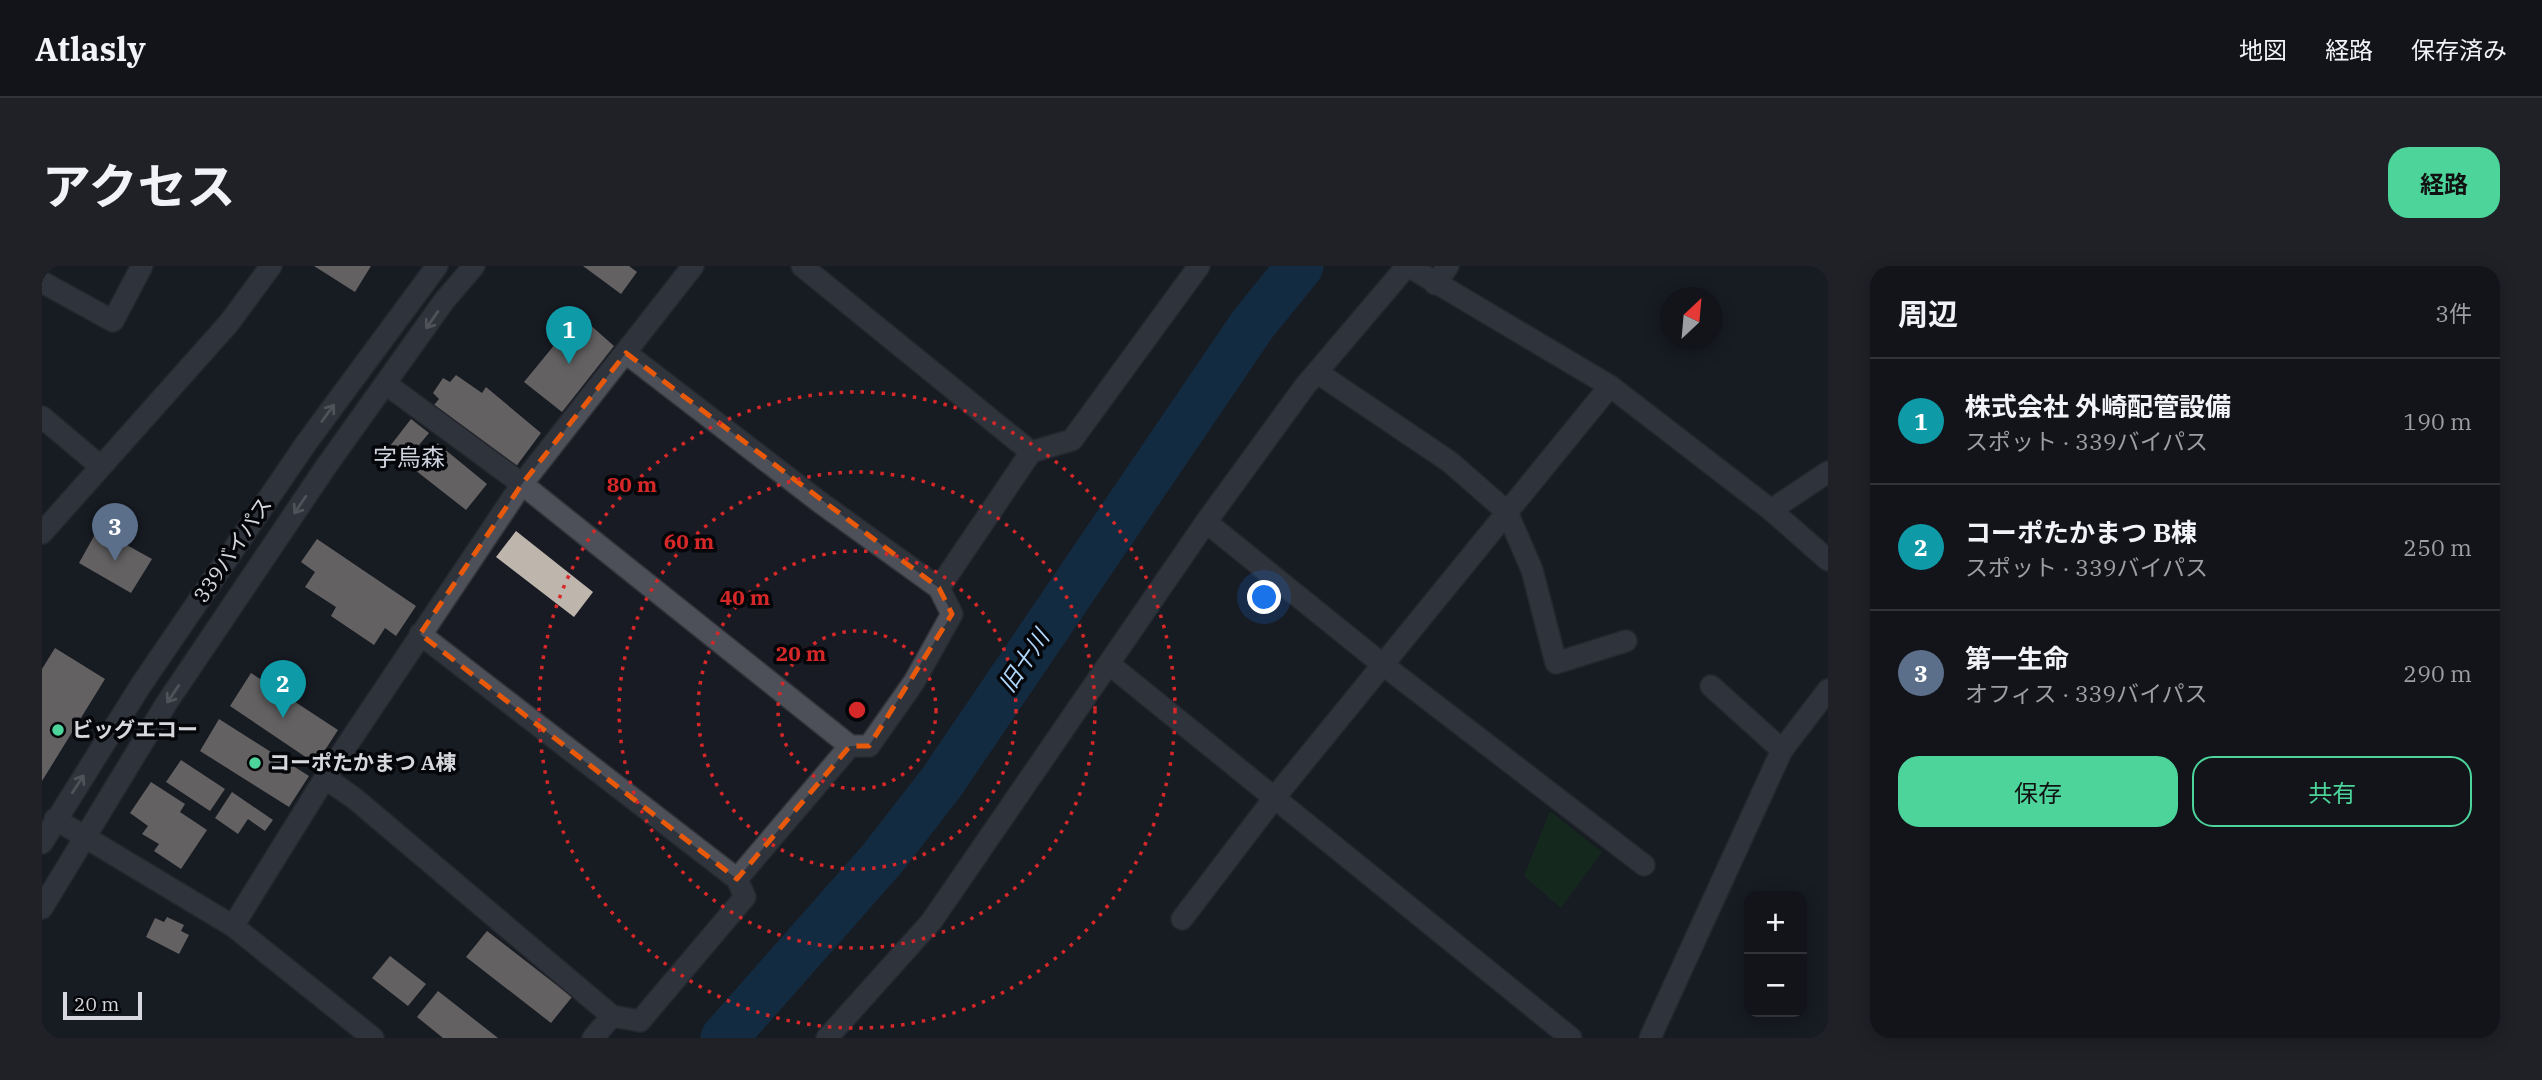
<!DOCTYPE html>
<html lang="ja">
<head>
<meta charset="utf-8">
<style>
  :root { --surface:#12141a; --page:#1f2127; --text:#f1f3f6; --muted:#9c9ea2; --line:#313339; --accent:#4cd49b }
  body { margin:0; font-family:"IBM Plex Serif","Noto Sans JP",serif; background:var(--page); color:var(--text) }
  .controls { position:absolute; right:21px; bottom:21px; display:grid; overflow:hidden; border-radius:14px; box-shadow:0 4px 18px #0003 }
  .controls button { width:63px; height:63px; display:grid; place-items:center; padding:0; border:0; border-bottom:2px solid var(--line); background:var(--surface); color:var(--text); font:35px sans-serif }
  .compass { position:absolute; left:1618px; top:21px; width:63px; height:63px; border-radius:50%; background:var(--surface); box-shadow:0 4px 18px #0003; rotate:26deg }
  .scale { position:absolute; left:21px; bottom:18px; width:79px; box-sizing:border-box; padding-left:7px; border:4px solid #d6d8de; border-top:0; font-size:19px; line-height:24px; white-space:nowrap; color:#d6d8de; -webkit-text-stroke:5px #050609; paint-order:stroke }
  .you { position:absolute; left:1223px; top:332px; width:24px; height:24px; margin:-18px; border:5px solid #fff; border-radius:50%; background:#1a73e8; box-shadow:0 0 0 10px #1a73e833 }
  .badge { display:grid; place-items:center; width:46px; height:46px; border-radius:50%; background:var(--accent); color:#fff; font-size:23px; font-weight:700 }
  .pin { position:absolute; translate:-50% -58px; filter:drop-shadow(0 2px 4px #0008) }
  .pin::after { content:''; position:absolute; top:37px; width:24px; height:21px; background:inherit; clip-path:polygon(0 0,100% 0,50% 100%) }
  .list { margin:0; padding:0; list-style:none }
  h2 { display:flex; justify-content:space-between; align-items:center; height:91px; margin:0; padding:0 28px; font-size:30px }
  h2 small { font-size:23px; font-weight:400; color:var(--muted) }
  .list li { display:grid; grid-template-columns:46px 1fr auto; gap:21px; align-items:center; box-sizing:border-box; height:126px; padding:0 28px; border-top:2px solid var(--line) }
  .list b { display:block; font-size:26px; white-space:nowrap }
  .list p { margin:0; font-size:23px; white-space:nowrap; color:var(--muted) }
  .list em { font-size:23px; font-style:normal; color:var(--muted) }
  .actions { display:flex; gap:14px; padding:21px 28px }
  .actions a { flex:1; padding:16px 0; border:2px solid var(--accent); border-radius:21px; text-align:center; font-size:24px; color:var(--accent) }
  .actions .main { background:var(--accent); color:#111 }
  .map { position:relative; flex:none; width:1786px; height:772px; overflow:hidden; border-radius:21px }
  header { display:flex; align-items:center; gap:42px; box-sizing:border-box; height:98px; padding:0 35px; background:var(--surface); border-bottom:2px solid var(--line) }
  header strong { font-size:33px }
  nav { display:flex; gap:38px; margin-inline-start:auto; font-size:24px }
  .intro { display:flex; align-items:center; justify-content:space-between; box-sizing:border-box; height:168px; padding:0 42px }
  h1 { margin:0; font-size:49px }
  .button { padding:18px 32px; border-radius:21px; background:var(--accent); color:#111; font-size:24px; font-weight:700 }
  main { display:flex; gap:42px; padding:0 42px }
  aside { flex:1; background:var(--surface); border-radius:21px; box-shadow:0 4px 18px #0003 }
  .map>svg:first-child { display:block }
  .green { fill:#103817 }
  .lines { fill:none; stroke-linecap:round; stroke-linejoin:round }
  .river { stroke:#0f3f64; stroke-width:47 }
  .building { fill:#beb5ad }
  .street-casing { stroke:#32343a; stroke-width:24 }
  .secondary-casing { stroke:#32343a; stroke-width:24 }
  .street { stroke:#4d5059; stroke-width:21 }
  .secondary { stroke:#4d5059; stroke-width:21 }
  .oneway { stroke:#92949c }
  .marked { fill:none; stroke:#e8590c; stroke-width:5; stroke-dasharray:14 9; stroke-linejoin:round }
  .ring { fill:none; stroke:#d62828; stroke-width:3.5; stroke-dasharray:3.5 7 }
  .poi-dot { fill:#4cd49b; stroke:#050609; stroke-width:2.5 }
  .labels { text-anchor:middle; stroke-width:7; stroke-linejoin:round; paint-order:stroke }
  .street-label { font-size:21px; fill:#d6d8de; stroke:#050609 }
  .poi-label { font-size:21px; font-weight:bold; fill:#d6d8de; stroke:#050609; text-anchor:start }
  .water-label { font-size:23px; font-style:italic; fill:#afd7fc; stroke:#050609 }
  .quarter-label { font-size:24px; fill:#ced2dd; stroke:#050609 }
  .centre { fill:#d62828; stroke:#050609; stroke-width:3.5 }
  .ring-label { font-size:21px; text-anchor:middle; font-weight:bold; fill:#d62828; stroke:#050609; stroke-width:7; stroke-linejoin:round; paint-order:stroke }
</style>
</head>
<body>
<header>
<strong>Atlasly</strong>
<nav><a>地図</a><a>経路</a><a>保存済み</a></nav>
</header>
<div class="intro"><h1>アクセス</h1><a class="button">経路</a></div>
<main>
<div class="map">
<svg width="1786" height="772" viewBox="0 0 1786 772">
  <rect width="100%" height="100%" fill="#181b23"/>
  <!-- green -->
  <path class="green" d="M1508,545L1560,586L1519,642L1482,610Z"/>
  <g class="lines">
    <!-- river -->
    <path class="river" d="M682,772L840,593L899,517L1211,58L1258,0"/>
  </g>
  <!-- building -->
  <path class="building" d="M272,0H329L313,26Z
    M541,0H587L595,6L579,28Z
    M537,49L572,80L520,146L482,116Z
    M414,109L440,127L444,121L499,167L473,202L392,139L397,133L391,127L401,112L408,116Z
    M369,153L387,167L362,197L345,184Z
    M395,177L445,218L424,244L373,204Z
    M56,263L110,293L89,327L37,297Z
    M474,265L551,326L532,351L454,291Z
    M275,273L374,340L354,370L343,362L332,379L289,350L294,341L263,321L273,306L259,296Z
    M13,382L63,413L0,515V403Z
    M209,407L296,464L274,498L188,440Z
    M177,453L267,510L247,541L158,485Z
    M139,494L183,523L168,545L124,516Z
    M109,516L143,538L138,546L165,564L139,603L112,585L117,578L100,568L106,560L88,547Z
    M190,526L231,554L223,565L206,553L196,568L173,552Z
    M125,651L142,659L139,665L147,669L137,688L104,671L113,652L122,656Z
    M445,665L530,731L509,757L424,691Z
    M348,690L384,718L366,740L330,712Z
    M396,725L456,772H401L375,751Z"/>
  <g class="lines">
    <defs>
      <path id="street" d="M0,16L71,55L100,0
        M1393,18L1406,0
        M584,87L779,237L897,322L989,186L760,0
        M1276,107L1408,196L1465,246L1490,304L1514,397L1584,375
        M344,118L480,218L808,480L695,613L378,368
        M0,151L58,200
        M989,186L1030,174L1157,0
        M1164,256L1340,398L1602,599
        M0,267L187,57L229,0
        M1067,398L1529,772
        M1669,420L1740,484
        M808,480H827L872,416L910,348L897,322
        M283,512L312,532L570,750L551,772
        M13,553L191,660L331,772
        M1140,653L1233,531L1568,120
        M191,660L283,512L480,218L651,0
        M570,750L598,755L703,631L695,613
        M785,772L889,656L1164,256L1263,120L1365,0
        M1608,772L1740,484L1786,424"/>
      <path id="secondary" d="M1366,0L1568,120L1729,244L1786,294
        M1729,244L1786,206
        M0,577L99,419L265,176L395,0
        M0,642L124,438L283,202L402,35L432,0"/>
    </defs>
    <!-- street casing -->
    <use href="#street" class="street-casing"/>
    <!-- secondary casing -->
    <use href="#secondary" class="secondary-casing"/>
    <!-- street -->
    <use href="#street" class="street"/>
    <!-- secondary -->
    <use href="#secondary" class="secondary"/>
  </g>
  <!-- one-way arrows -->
  <defs><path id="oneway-shaft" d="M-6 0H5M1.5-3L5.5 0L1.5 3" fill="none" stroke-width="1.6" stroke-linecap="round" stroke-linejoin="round" transform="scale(1.75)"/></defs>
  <g class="oneway">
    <use href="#oneway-shaft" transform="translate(390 54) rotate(125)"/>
    <use href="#oneway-shaft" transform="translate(286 147) rotate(-54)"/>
    <use href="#oneway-shaft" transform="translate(258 239) rotate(124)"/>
    <use href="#oneway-shaft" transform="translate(131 428) rotate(124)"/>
    <use href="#oneway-shaft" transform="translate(36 518) rotate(-57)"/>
  </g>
  <!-- marked area -->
  <path d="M0 0H1786V772H0ZM584,87L897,322L910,348L827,480H808L695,613L378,368L480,218Z" fill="#181b23" fill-opacity=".55" fill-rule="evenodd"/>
  <path class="marked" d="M584,87L897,322L910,348L827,480H808L695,613L378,368L480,218Z"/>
  <!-- distance rings -->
  <g class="ring">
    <circle cx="815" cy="444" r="79"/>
    <circle cx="815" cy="444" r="159"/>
    <circle cx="815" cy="444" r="238"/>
    <circle cx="815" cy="444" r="318"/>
  </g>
  <!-- markers -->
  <g class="poi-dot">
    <circle cx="16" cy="464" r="7"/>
    <circle cx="213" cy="497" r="7"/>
  </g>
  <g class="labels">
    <!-- street labels -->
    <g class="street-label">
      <text transform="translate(191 284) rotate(-56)" y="7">339バイパス</text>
    </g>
    <!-- poi labels -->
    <g class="poi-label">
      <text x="30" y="471">ビッグエコー</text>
      <text x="227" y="504">コーポたかまつ A棟</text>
    </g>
    <!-- water labels -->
    <g class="water-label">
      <text transform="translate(982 395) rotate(-56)" y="8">旧十川</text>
    </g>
    <!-- quarter labels -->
    <g class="quarter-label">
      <text x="367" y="200">字烏森</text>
    </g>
  </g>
  <circle cx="815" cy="444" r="10" class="centre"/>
  <g class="ring-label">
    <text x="590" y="226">80 m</text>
    <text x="647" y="283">60 m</text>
    <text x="703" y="339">40 m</text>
    <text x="759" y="395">20 m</text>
  </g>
</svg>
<div class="controls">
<button>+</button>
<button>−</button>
</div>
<svg class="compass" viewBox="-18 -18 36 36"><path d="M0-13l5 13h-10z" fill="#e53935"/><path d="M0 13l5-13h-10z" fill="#9c9ea2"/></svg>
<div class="scale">20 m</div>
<div class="you"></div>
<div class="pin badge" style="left:527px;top:98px;background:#0f9aa8">1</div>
<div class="pin badge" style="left:241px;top:452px;background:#0f9aa8">2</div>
<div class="pin badge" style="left:73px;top:295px;background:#5c6f8a">3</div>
</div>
<aside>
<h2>周辺<small>3件</small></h2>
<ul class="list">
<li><span class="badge" style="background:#0f9aa8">1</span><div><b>株式会社 外崎配管設備</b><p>スポット · 339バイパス</p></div><em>190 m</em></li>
<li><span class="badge" style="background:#0f9aa8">2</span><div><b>コーポたかまつ B棟</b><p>スポット · 339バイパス</p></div><em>250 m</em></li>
<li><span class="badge" style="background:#5c6f8a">3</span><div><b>第一生命</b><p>オフィス · 339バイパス</p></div><em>290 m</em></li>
</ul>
<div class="actions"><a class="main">保存</a><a>共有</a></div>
</aside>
</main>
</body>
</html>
